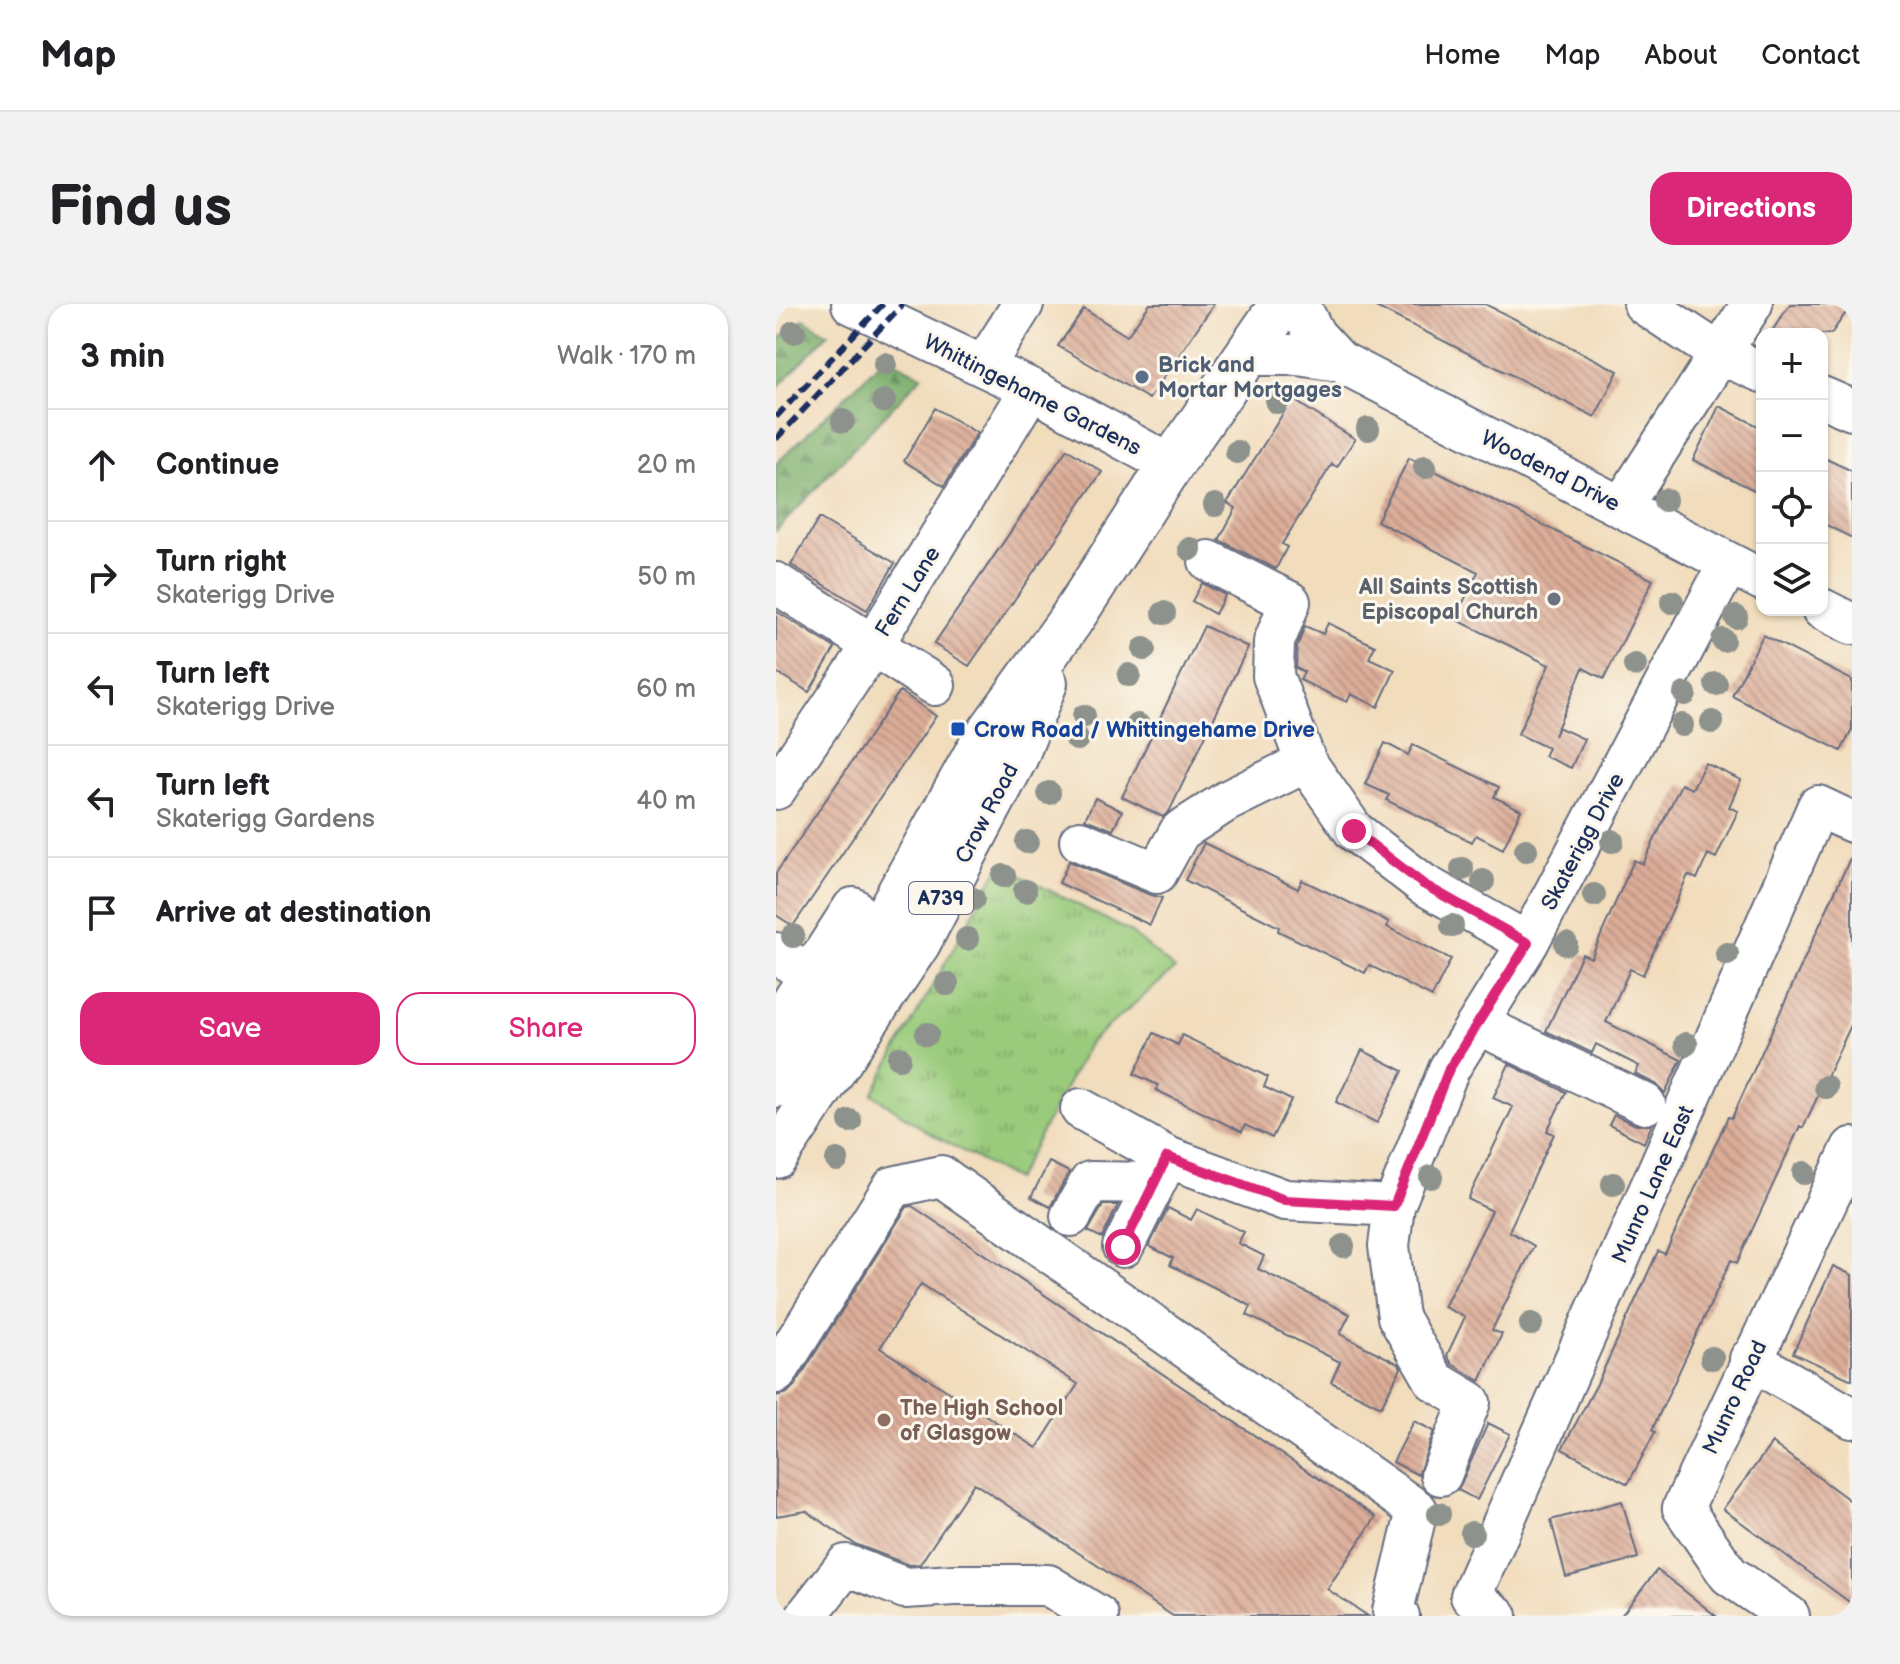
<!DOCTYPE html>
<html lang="en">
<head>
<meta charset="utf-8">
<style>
  :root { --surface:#fff; --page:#f2f2f2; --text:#202124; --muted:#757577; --line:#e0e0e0; --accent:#db2777 }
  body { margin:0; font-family:"Balsamiq Sans",sans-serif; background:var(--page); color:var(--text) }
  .controls { position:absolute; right:24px; top:24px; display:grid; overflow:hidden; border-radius:16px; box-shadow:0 2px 6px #0004 }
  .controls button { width:72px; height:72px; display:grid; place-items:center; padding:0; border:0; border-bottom:2px solid var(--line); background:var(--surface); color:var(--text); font:40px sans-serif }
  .stop { position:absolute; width:24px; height:24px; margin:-18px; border:6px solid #db2777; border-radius:50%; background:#fff }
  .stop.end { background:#db2777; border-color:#fff; box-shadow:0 2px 8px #0008 }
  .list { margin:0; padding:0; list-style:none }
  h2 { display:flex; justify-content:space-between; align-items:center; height:104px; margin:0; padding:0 32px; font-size:34px }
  h2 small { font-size:26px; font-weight:400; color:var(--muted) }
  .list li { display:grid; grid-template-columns:52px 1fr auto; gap:24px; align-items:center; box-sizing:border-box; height:112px; padding:0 32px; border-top:2px solid var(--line) }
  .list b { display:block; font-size:30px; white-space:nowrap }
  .list p { margin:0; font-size:26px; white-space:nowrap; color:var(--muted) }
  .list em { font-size:26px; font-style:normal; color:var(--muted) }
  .actions { display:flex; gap:16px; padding:24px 32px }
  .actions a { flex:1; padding:18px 0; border:2px solid var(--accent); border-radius:24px; text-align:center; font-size:28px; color:var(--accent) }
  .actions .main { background:var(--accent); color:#fff }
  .icon { flex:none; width:44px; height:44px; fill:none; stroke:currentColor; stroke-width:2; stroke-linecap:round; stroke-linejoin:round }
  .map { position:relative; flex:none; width:1076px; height:1312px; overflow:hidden; border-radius:24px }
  header { display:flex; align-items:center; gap:48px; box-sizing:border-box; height:112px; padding:0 40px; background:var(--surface); border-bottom:2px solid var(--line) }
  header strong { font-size:38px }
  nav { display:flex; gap:44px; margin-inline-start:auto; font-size:28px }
  .intro { display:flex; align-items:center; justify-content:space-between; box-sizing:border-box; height:192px; padding:0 48px }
  h1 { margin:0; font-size:56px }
  .button { padding:20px 36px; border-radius:24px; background:var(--accent); color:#fff; font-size:28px; font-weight:700 }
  main { display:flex; gap:48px; padding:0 48px }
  aside { flex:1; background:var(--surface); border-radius:24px; box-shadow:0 2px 6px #0004 }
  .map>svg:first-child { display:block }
  .forest { fill:url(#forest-firs); stroke:#4b6f64; stroke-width:2 }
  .park { fill:url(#park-tufts); stroke:#5a7d6c; stroke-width:2 }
  .building { fill:url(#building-back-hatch); fill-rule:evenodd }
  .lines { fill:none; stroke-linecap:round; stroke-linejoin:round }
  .minor-casing { stroke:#666c7f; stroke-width:44 }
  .major-casing { stroke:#666c7f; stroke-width:48 }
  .minor { stroke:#fff; stroke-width:40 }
  .major { stroke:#fff; stroke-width:44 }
  .rail { stroke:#1b2f5e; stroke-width:6; stroke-dasharray:12 6; stroke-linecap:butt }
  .tree { fill:#8d928c }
  .route { stroke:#db2777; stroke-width:10 }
  .service-dot { fill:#5c6f8a; stroke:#fbf7ec; stroke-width:3 }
  .worship-dot { fill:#6b7280; stroke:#fbf7ec; stroke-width:3 }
  .transit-dot { fill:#1a4fb4; stroke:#fbf7ec; stroke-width:3 }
  .education-dot { fill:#8d6e63; stroke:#fbf7ec; stroke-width:3 }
  .labels { text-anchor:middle; stroke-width:6; stroke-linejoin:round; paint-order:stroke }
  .shield { fill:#fbf7ec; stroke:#5e6b89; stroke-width:2 }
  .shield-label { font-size:20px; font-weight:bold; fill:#1b2f5e }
  .service-label { font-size:22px; font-weight:bold; fill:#4e5e75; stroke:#fbf7ec; text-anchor:start }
  .street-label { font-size:22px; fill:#1b2f5e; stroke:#fbf7ec }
  .worship-label { font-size:22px; font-weight:bold; fill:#5b616d; stroke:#fbf7ec; text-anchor:end }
  .transit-label { font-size:22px; font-weight:bold; fill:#164399; stroke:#fbf7ec; text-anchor:start }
  .education-label { font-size:22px; font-weight:bold; fill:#785e54; stroke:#fbf7ec; text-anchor:start }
</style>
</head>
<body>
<header>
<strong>Map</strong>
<nav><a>Home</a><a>Map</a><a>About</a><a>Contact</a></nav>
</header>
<div class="intro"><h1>Find us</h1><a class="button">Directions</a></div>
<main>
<aside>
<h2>3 min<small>Walk · 170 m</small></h2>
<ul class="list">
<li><svg class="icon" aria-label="ahead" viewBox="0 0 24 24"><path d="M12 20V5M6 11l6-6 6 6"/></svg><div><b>Continue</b></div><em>20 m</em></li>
<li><svg class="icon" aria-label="right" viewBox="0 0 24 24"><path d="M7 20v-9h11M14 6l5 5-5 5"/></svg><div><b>Turn right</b><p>Skaterigg Drive</p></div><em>50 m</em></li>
<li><svg class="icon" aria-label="left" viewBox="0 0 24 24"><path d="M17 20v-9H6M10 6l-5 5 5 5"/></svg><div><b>Turn left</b><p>Skaterigg Drive</p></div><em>60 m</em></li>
<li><svg class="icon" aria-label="left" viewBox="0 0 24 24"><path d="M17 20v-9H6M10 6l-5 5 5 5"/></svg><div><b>Turn left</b><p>Skaterigg Gardens</p></div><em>40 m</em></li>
<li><svg class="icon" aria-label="arrive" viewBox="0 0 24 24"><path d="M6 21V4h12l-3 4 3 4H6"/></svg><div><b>Arrive at destination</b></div></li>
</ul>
<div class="actions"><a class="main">Save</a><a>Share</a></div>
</aside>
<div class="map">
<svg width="1076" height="1312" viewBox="0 0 1076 1312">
  <defs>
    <pattern id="forest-firs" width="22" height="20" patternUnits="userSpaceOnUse" patternTransform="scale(2)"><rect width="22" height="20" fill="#7baf6b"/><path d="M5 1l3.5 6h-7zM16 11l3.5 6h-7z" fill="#648f5b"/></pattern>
    <pattern id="park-tufts" width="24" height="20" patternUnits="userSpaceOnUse" patternTransform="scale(2)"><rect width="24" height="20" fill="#9acb7b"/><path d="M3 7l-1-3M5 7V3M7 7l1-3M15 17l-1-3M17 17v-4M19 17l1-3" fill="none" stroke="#7da568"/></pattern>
    <pattern id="building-back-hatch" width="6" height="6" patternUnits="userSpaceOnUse" patternTransform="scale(2)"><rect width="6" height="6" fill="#dcad98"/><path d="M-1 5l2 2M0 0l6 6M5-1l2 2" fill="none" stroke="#b28d7f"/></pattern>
  </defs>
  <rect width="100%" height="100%" fill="#fbf7ec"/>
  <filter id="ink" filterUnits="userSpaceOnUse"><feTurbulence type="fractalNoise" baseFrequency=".0125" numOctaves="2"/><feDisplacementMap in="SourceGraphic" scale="16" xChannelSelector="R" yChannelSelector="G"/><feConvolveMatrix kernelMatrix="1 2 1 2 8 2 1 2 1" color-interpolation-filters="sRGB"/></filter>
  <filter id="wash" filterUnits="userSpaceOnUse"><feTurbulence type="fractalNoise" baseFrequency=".006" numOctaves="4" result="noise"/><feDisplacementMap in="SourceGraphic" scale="32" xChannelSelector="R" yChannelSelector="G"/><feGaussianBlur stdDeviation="1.8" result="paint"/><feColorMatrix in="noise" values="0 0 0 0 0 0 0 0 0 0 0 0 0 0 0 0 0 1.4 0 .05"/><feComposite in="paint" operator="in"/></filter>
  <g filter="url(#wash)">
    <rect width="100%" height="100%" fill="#f1dcbc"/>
    <!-- forest -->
    <path class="forest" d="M28,15L52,30L0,85V37Z
      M110,53L146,72L0,227V160Z"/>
    <!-- park -->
    <path class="park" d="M224,561L353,627L399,665L314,738L240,876L153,829L96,790Z"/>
    <g id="blocks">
      <!-- building -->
      <path class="building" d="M374,0H438L373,95L282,42L308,5L351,32Z
        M594,0H709L842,67L819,113Z
        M1014,0H1076L1055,30H994Z
        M516,95L579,135L561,163L556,160L506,240L511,243L500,265L443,236L460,204L451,199Z
        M943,102L986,124V190L917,156Z
        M159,104L201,129L168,182L128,157Z
        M291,145L326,168L193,362L158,340Z
        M1046,153L1076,167V234L1046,219Z
        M633,154L877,276L828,375L807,364L778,432L782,423L808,435L795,464L768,452L772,444L742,430L773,361L679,315L702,268L601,217Z
        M43,214L119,259L91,306L15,261Z
        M426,279L449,291L439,310L416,297Z
        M0,307L59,344L33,388L0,368Z
        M552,319L599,342L593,354L619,366L602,403L575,390L571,398L524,376L528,368L520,364L521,343L529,322L547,330Z
        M428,322L472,343L394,506L387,513L346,493Z
        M987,331L1076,376V426L1065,447L956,392Z
        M124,387L160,412L17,622L0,611V569Z
        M609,439L632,451L637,441L723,483L718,493L745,506L727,545L700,531L696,538L610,496L613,491L589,480Z
        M929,459L965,476L953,503L962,507L940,554L932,550L921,575L912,571L867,671L854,665L830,718L905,756L889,789L880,780L859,770L863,762L820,740L816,749L770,727L806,650L815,654L858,556L867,560L905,480L916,485Z
        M319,494L346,507L337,526L309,515Z
        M428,539L522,585L526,576L570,597L613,618L611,623L675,655L656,693L593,661L589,669L502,627L503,623L409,576Z
        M1076,550V719L1027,824L1024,822L961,959L955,956L876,1126L879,1128L852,1180L786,1145L821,1080L882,947L889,950L952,813L956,814Z
        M293,557L372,590L386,594L374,621L283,579Z
        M378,729L402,741L406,731L492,773L488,783L515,796L496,834L469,821L466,828L380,786L382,781L358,770Z
        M586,746L627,767L601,819L560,798Z
        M733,760L790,788L771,827L778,830L733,927L758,942L716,1026L726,1030L704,1077L676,1060L671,1051L689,1013L668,1003L716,907L692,895L737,803L717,794Z
        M838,811L860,821H876L868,839L833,821Z
        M273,858L293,868L274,903L255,893Z
        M327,901H342L326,934L312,927Z
        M136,902L600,1213L551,1285L592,1312H397L198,1179L144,1260L133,1261L79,1240L30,1207L0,1212V1092L11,1089L19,1081L131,903ZM145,980L302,1080L261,1144L104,1044Z
        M392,904L415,916L421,905L468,928L462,939L488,952L482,965L574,1010L564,1030L623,1060L625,1064L605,1103L555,1078L564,1058L471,1011L475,1002L394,961L397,954L373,942Z
        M1057,962L1076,971V1076L1017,1049Z
        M638,1117L658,1127L642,1171L617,1158Z
        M712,1119L734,1130L701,1196L682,1186Z
        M996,1139L1076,1198V1300L947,1205Z
        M846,1197L862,1254L790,1273L775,1216Z
        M881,1266L906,1285L940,1312H845Z"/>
    </g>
  </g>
  <g filter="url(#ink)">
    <use href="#blocks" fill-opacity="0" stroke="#666c7f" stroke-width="2"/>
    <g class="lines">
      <defs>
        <path id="minor" d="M76,0L255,85L395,161
          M523,0L539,31L563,57
          M868,0L944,50L986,68
          M471,51H522L563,57L986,276
          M208,62L247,0
          M1046,93L1076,106
          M846,202L976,0
          M433,257L514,298L498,338L497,372L530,458L578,527L647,580L752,639
          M0,279L159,381
          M1046,305L1076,320
          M0,485L97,341L255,85
          M304,537L381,569L404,527L451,497L530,458
          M0,649L35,672
          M702,720L869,800
          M0,723L77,604
          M305,805L391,853L509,896L618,902
          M295,912L314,878L378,879
          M347,943L390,857
          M974,1055L1076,1114
          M0,1069L117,883L165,872L641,1206L617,1307L623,1312
          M665,1171L694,1098L659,1077L622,1013L613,942L618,902L673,765L752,639L953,259
          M30,1312L70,1261L129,1284L179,1281H272L322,1312
          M721,1312L695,1292L1042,502L1076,518
          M1013,1312L953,1271L907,1204L1076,844"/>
        <path id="major" d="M0,781L109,615L208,436L294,317L395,161L506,0
          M0,852L142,639L240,452L269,379"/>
      </defs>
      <!-- minor casing -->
      <use href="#minor" class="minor-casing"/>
      <!-- major casing -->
      <use href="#major" class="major-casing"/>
      <!-- minor -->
      <use href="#minor" class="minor"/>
      <!-- major -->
      <use href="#major" class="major"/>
      <!-- rail -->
      <path class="rail" d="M0,113L107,0
        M0,135L127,0"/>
    </g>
    <!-- trees -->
    <g class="tree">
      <circle cx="18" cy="28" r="12"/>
      <circle cx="109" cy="60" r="12"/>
      <circle cx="108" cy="97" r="12"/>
      <circle cx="501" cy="98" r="12"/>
      <circle cx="67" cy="117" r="12"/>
      <circle cx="592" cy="125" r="12"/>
      <circle cx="461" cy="148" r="12"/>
      <circle cx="649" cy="163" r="12"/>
      <circle cx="889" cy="196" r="12"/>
      <circle cx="439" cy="201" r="12"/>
      <circle cx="414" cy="245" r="12"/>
      <circle cx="896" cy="298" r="12"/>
      <circle cx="388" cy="309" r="12"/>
      <circle cx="960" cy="313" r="12"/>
      <circle cx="947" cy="336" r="12"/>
      <circle cx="368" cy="345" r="12"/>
      <circle cx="859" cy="361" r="12"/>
      <circle cx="353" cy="371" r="12"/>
      <circle cx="940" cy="380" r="12"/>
      <circle cx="909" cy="390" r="12"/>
      <circle cx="308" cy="412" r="12"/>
      <circle cx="936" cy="418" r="12"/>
      <circle cx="362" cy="421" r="12"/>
      <circle cx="906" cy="421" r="12"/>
      <circle cx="301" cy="435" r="12"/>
      <circle cx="273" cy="489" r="12"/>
      <circle cx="836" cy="537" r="12"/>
      <circle cx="251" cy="538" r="12"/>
      <circle cx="750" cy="546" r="12"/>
      <circle cx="686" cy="565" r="12"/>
      <circle cx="228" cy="572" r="12"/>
      <circle cx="707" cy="577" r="12"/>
      <circle cx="249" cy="587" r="12"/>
      <circle cx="818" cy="591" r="12"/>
      <circle cx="197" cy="595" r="12"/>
      <circle cx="676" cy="622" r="12"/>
      <circle cx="17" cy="632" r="12"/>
      <circle cx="191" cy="635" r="12"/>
      <circle cx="790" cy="640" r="12"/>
      <circle cx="951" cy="650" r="12"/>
      <circle cx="171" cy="680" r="12"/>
      <circle cx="151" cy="730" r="12"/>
      <circle cx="910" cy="740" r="12"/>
      <circle cx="123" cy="754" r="12"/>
      <circle cx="1050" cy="783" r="12"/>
      <circle cx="74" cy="817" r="12"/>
      <circle cx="61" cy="856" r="12"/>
      <circle cx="1028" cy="869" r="12"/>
      <circle cx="655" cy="873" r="12"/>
      <circle cx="837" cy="880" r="12"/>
      <circle cx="567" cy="942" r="12"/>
      <circle cx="755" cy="1020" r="12"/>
      <circle cx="936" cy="1054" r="12"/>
      <circle cx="663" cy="1210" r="12"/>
      <circle cx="696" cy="1229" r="12"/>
    </g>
  </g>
  <g class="lines" filter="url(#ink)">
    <!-- route -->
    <path class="route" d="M347,943L391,853L509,896L618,902L673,765L752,639L647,580L578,527"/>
  </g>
  <!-- markers -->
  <circle class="service-dot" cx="366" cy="73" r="8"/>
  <circle class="worship-dot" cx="778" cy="295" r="8"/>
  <rect class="transit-dot" x="174" y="417" width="16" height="16" rx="4"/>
  <circle class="education-dot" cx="108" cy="1116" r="8"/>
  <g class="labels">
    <!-- shield labels -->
    <rect class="shield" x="133" y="578" width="64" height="32" rx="6"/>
    <g class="shield-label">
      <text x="165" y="601">A739</text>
    </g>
    <!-- service labels -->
    <g class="service-label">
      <text x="382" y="68">Brick and<tspan x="382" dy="25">Mortar Mortgages</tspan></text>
    </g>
    <!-- street labels -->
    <g class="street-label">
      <text transform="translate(257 90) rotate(27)" y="8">Whittingehame Gardens</text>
      <text transform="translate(775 166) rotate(27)" y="8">Woodend Drive</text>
      <text transform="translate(131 287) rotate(-58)" y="8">Fern Lane</text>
      <text transform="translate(210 509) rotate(-62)" y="8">Crow Road</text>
      <text transform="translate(806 537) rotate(-62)" y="8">Skaterigg Drive</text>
      <text transform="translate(876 880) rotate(-66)" y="8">Munro Lane East</text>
      <text transform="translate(958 1093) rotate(-65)" y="8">Munro Road</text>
    </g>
    <!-- worship labels -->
    <g class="worship-label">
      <text x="762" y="290">All Saints Scottish<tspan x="762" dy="25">Episcopal Church</tspan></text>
    </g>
    <!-- transit labels -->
    <g class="transit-label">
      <text x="198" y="433">Crow Road / Whittingehame Drive</text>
    </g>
    <!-- education labels -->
    <g class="education-label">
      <text x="124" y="1111">The High School<tspan x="124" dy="25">of Glasgow</tspan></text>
    </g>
  </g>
</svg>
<div class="controls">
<button>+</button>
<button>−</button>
<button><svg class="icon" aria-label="locate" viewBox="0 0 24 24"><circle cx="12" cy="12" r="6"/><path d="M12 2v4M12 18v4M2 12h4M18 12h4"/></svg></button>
<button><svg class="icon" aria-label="layers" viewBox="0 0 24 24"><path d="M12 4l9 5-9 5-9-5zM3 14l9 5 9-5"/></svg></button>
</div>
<div class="stop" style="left:347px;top:943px"></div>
<div class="stop end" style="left:578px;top:527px"></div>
</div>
</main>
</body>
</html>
